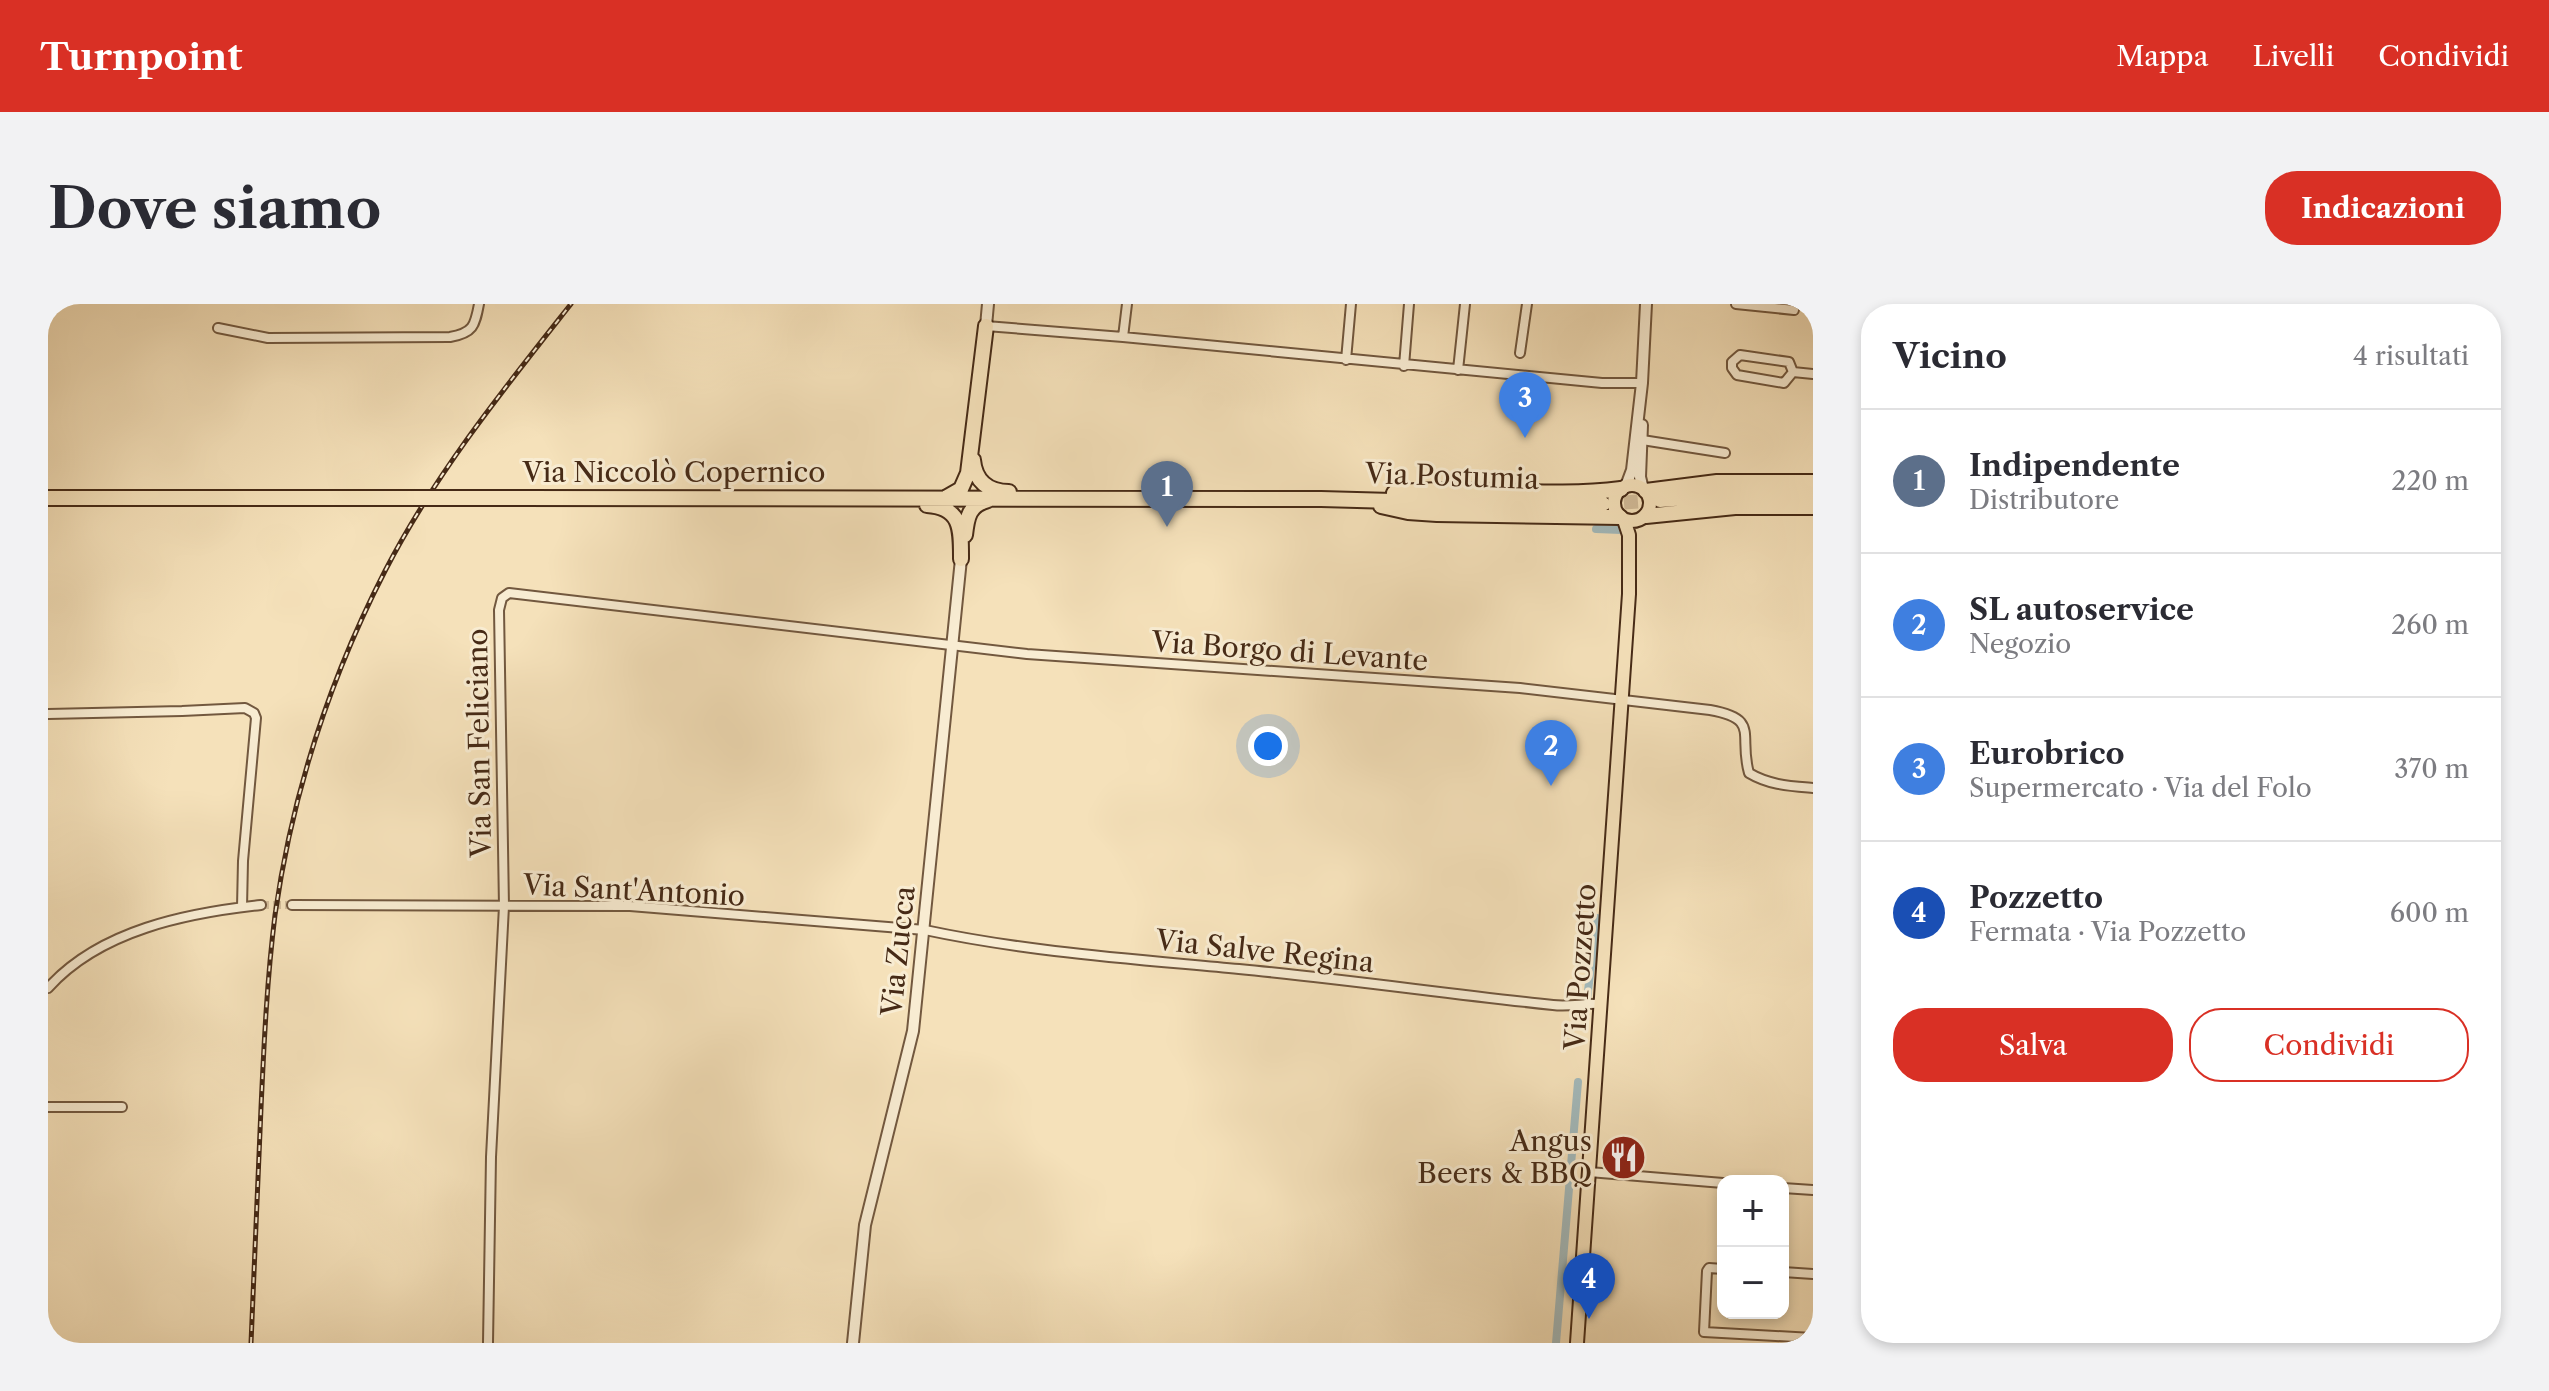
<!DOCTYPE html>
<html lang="it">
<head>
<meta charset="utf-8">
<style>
  :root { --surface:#fff; --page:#f2f2f3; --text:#2b2b33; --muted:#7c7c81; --line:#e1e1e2; --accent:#d93025 }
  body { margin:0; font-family:"Libre Caslon Text",serif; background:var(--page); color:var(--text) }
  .controls { position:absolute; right:24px; bottom:24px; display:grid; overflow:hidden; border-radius:16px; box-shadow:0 4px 12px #0003 }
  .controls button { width:72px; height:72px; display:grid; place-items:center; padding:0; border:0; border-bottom:2px solid var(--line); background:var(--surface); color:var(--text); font:40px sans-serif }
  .you { position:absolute; left:1220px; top:442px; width:28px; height:28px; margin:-20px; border:6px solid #fff; border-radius:50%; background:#1a73e8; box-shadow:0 0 0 12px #1a73e833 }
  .badge { display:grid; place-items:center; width:52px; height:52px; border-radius:50%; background:var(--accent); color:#fff; font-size:26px; font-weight:700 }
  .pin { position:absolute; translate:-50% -66px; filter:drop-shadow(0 2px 4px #0008) }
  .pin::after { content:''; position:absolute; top:42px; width:28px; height:24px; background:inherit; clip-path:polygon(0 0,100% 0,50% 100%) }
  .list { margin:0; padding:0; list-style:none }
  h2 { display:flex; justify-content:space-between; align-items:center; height:104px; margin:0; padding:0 32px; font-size:34px }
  h2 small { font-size:26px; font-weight:400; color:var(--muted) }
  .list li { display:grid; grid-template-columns:52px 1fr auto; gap:24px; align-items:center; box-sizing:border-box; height:144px; padding:0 32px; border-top:2px solid var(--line) }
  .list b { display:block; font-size:30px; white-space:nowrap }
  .list p { margin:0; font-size:26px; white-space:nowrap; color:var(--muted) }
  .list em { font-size:26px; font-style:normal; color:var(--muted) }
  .actions { display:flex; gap:16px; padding:24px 32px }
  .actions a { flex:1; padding:18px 0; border:2px solid var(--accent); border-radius:32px; text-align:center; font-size:28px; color:var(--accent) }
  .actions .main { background:var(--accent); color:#fff }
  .map { position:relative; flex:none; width:1765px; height:1039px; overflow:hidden; border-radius:32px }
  header { display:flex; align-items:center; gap:48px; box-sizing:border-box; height:112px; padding:0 40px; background:var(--accent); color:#fff }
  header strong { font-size:38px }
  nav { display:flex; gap:44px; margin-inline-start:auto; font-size:28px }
  .intro { display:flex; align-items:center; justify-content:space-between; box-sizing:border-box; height:192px; padding:0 48px }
  h1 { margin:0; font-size:56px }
  .button { padding:20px 36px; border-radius:32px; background:var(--accent); color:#fff; font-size:28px; font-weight:700 }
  main { display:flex; gap:48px; padding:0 48px }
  aside { flex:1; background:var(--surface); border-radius:32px; box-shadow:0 4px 12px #0003 }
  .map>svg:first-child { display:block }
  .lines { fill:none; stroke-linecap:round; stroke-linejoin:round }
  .canal { stroke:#a3babc; stroke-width:8 }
  .minor-tunnel { stroke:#d2bc99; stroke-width:8; stroke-dasharray:8 4; stroke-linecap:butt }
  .trunk-tunnel { stroke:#d2bc99; stroke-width:14; stroke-dasharray:14 7; stroke-linecap:butt }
  .minor-casing { stroke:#72583f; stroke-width:12 }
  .tertiary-casing { stroke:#72583f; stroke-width:14 }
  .primary-casing { stroke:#462a16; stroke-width:16 }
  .trunk-casing { stroke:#462a16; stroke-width:18 }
  .minor { stroke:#f8ecd2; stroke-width:8 }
  .tertiary { stroke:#f8ecd2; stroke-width:10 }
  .primary { stroke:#f5e1ba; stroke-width:12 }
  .trunk { stroke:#f5e1ba; stroke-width:14 }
  .rail-casing { stroke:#462a16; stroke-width:5 }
  .rail { stroke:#f8ecd2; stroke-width:2; stroke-dasharray:6; stroke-linecap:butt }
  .trunk-bridge-casing { stroke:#462a16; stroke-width:18; stroke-linecap:butt }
  .trunk-bridge { stroke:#f5e1ba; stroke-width:14 }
  .labels { text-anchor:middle; stroke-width:6; stroke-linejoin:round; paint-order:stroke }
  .street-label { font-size:28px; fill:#462a16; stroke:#f8ecd2 }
  .poi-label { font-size:28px; fill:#462a16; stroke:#f8ecd2; text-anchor:end }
</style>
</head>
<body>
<header>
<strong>Turnpoint</strong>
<nav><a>Mappa</a><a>Livelli</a><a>Condividi</a></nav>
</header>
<div class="intro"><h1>Dove siamo</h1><a class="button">Indicazioni</a></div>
<main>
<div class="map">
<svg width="1765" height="1039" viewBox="0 0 1765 1039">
  <rect width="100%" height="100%" fill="#f5e1ba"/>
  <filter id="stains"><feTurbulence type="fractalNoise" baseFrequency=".0025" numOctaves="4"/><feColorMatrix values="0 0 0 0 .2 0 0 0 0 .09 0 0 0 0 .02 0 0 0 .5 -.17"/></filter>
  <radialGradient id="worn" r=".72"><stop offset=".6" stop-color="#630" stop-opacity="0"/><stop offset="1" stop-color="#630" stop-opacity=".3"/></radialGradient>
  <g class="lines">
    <!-- canal -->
    <path class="canal" d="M1548,225L1573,226
      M1539,695L1549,614
      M1508,1039L1530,778"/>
    <!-- minor-tunnel -->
    <path class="minor-tunnel" d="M213,601H244"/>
    <!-- trunk-tunnel -->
    <path class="trunk-tunnel" d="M1555,200L1612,196"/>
    <defs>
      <path id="minor" d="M1688,0L1746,6
        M938,22L1075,33L1554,79H1594
        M170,24L220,34L402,33C425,29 427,22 431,0
        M1075,33L1079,0
        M1472,49L1479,0
        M1692,51L1741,58L1745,68L1736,79L1689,71L1684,64V58Z
        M1298,56L1303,0
        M1356,62L1361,0
        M1410,66L1417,0
        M1745,68L1765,70
        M1588,135L1677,149
        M0,410L134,407L197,404L206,409L208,414L195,557L194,603
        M244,601L582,602L877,626C980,648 1086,655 1191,665C1296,675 1400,690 1505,701C1521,703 1538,699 1554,700
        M0,684C52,626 139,609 213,601
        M0,803H74
        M1541,868L1675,879
        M1735,884L1765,886
        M1675,965L1661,964L1659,967L1656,1028L1765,1034
        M1735,968L1765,970
        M440,1039L443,853L456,602L451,306L454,294L461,289L979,350L1472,384L1662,406C1713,415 1690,431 1701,469C1721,481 1742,482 1765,484"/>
      <path id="tertiary" d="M938,22L940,0
        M1594,121L1592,173L1595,185
        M1578,182L1584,166L1594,79L1598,0
        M805,1039L817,921L865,727L913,255"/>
      <path id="primary" d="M1566 199a18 18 0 1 1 36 0a18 18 0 1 1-36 0Z
        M1529,1039L1581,290V231L1576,216"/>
      <path id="trunk" d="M925,156C927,177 940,188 961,188
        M1598,187L1669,178H1765
        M1346,189C1421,180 1497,195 1573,185
        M899,193L913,185L920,169L938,22
        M0,194H363
        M413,194L1273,195L1490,201L1555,200
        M1612,196L1664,192L1765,191
        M879,201C914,203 913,226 913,255
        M1333,202L1360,208L1389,210L1572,213
        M1598,212L1687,203H1765
        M917,231C919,213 921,201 940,196"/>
    </defs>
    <!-- minor casing -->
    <use href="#minor" class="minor-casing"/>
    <!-- tertiary casing -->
    <use href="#tertiary" class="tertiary-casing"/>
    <!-- primary casing -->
    <use href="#primary" class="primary-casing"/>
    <!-- trunk casing -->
    <use href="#trunk" class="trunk-casing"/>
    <!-- minor -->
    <use href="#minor" class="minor"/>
    <!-- tertiary -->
    <use href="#tertiary" class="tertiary"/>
    <!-- primary -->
    <use href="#primary" class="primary"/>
    <!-- trunk -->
    <use href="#trunk" class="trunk"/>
    <defs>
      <path id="rail" d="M203,1039C206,961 210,882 213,804C216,739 219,675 227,611C244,491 282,374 337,267C387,170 455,86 523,0"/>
    </defs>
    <!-- rail casing -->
    <use href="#rail" class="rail-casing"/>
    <!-- rail -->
    <use href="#rail" class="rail"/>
    <defs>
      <path id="trunk-bridge" d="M363,194H413"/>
    </defs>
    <!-- trunk-bridge casing -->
    <use href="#trunk-bridge" class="trunk-bridge-casing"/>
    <!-- trunk-bridge -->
    <use href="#trunk-bridge" class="trunk-bridge"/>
  </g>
  <!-- icons -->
  <defs>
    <symbol id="restaurant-disc" viewBox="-11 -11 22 22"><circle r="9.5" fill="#8f2418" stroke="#f8ecd2"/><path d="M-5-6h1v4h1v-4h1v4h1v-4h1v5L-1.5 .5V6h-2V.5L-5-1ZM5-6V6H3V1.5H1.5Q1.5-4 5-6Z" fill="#fff"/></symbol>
  </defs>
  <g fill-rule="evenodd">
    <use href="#restaurant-disc" x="1550" y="828" width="51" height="51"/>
  </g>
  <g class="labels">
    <!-- street labels -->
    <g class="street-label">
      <text x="626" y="178">Via Niccolò Copernico</text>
      <text transform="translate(1404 172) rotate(2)" y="10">Via Postumia</text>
      <text transform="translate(1242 347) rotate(4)" y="10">Via Borgo di Levante</text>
      <text transform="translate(431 439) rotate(-91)" y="10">Via San Feliciano</text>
      <text transform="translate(586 586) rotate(3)" y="10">Via Sant'Antonio</text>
      <text transform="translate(850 647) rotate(-84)" y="10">Via Zucca</text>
      <text transform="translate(1217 647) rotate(6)" y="10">Via Salve Regina</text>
      <text transform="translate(1532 663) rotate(-86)" y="10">Via Pozzetto</text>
    </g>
    <!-- poi labels -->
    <g class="poi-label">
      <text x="1544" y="847">Angus<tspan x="1544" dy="32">Beers &amp; BBQ</tspan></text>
    </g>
  </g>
  <rect width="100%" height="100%" filter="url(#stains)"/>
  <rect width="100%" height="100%" fill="url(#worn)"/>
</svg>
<div class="controls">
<button>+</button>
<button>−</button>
</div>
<div class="you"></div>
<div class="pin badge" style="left:1119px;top:223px;background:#5c6f8a">1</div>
<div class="pin badge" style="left:1503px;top:482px;background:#3f7fe0">2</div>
<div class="pin badge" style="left:1477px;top:134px;background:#3f7fe0">3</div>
<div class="pin badge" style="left:1541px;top:1015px;background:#1a4fb4">4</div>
</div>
<aside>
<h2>Vicino<small>4 risultati</small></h2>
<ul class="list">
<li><span class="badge" style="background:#5c6f8a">1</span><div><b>Indipendente</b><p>Distributore</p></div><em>220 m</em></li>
<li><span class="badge" style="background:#3f7fe0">2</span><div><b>SL autoservice</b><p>Negozio</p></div><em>260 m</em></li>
<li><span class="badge" style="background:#3f7fe0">3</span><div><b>Eurobrico</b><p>Supermercato · Via del Folo</p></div><em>370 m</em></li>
<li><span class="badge" style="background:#1a4fb4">4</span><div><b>Pozzetto</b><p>Fermata · Via Pozzetto</p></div><em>600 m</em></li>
</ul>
<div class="actions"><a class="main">Salva</a><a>Condividi</a></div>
</aside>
</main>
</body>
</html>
